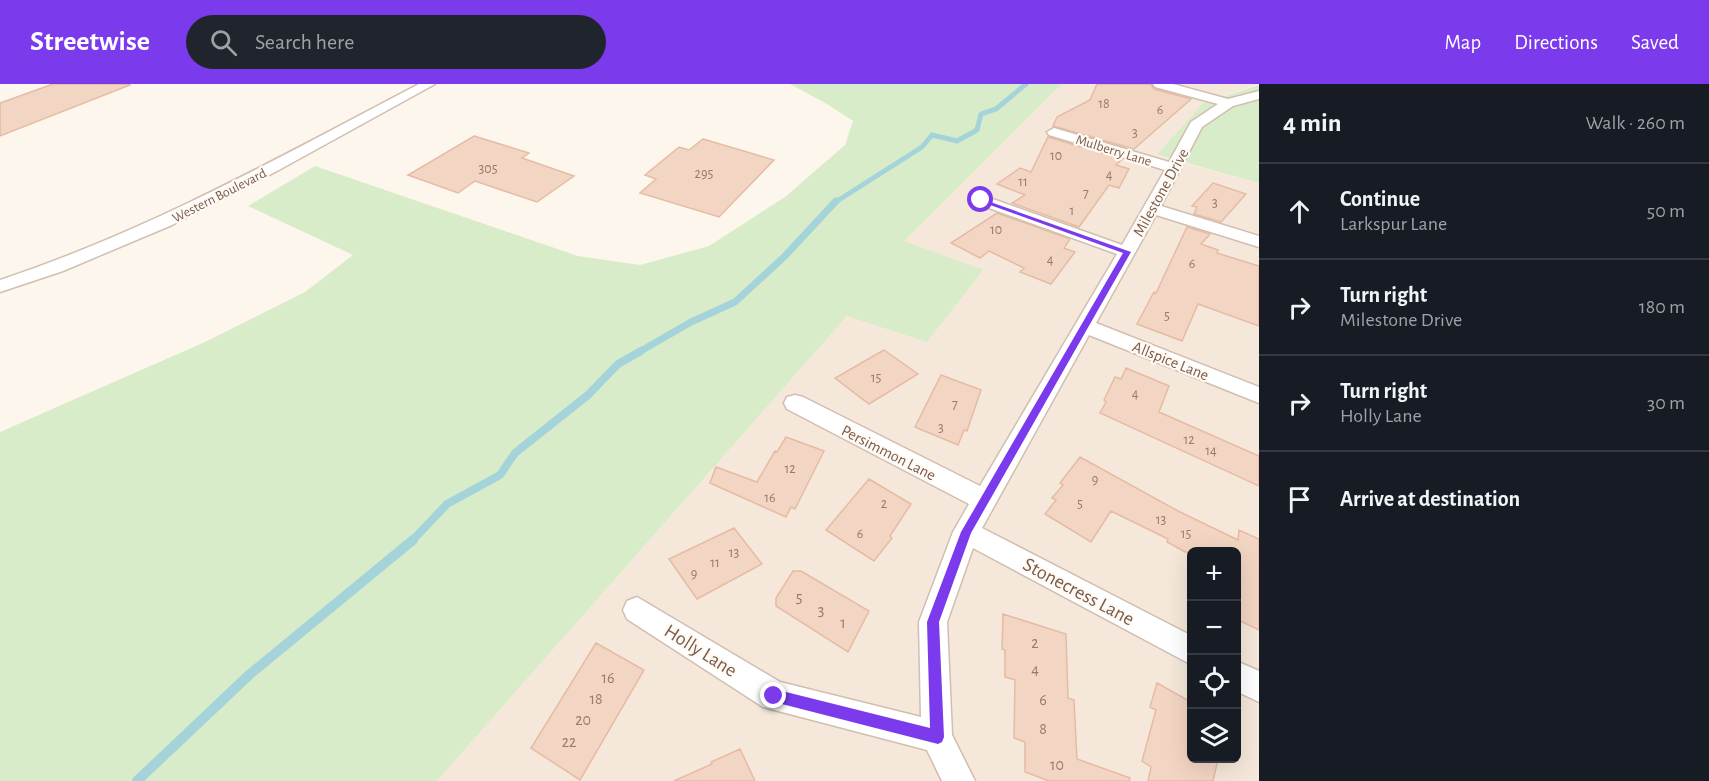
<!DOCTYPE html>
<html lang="en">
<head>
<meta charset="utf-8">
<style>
  :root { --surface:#171b24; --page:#20242c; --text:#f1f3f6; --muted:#9ea1a6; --line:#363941; --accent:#7c3aed }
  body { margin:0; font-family:"Alegreya Sans",sans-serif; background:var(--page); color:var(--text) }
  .controls { position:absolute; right:18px; bottom:18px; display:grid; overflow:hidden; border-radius:9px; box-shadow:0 6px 24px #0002 }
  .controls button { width:54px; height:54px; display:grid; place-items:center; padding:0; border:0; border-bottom:2px solid var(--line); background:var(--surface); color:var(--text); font:30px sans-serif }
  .stop { position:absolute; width:18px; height:18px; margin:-14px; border:4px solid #7c3aed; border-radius:50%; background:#fff }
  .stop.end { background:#7c3aed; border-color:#fff; box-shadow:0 2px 6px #0008 }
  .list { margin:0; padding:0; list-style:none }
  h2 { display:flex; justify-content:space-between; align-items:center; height:78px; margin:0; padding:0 24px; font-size:26px }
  h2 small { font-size:20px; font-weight:400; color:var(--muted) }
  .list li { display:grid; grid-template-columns:39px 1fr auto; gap:18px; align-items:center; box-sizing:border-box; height:96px; padding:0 24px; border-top:2px solid var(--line) }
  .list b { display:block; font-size:22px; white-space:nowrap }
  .list p { margin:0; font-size:20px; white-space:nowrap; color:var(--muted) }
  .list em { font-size:20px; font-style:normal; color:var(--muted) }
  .icon { flex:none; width:33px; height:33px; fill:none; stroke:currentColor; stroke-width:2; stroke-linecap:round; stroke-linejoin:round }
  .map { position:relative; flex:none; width:1259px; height:697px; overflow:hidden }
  header { display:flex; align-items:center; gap:36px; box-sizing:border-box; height:84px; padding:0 30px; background:var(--accent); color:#fff }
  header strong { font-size:28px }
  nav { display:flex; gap:33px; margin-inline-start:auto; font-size:21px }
  .search { width:420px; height:54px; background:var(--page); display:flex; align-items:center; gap:15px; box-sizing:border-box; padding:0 21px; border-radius:33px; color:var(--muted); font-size:22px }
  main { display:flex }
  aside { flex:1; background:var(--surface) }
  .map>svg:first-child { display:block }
  .residential { fill:#f5e8da; fill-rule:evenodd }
  .green { fill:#d8ecc9 }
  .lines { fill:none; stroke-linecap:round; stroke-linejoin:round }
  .stream-far3 { stroke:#a5d3da; stroke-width:5 }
  .stream-far2 { stroke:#a5d3da; stroke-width:7 }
  .stream-far1 { stroke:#a5d3da; stroke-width:8 }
  .stream { stroke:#a5d3da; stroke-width:10 }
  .building { fill:#f3d5c3; stroke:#e6bba3; stroke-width:1.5 }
  .street-casing { stroke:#d1beb0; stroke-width:3 }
  .street { fill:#fff; fill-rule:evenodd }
  .route { fill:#7c3aed }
  .labels { text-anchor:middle; stroke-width:4.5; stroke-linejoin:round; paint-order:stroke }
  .number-label { font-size:14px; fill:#987a6a }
  .far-street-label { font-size:14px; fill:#7a5c4d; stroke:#fffaf3 }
  .street-label { font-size:16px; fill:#7a5c4d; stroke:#fffaf3 }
  .near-number-label { font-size:16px; fill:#987a6a }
  .near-street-label { font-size:20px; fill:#7a5c4d; stroke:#fffaf3 }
</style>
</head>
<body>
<header>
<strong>Streetwise</strong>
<div class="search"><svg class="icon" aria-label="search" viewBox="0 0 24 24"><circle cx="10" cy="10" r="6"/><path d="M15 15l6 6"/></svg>Search here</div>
<nav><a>Map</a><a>Directions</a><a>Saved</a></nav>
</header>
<main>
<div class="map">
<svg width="1259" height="697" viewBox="0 0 1259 697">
  <rect width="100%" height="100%" fill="#fdf6ec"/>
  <!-- residential -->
  <path class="residential" d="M1062,0H1259L1203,19L1158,72L1259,99V697H437L847,232L904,157ZM1192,467H1236V674H1192Z"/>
  <!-- green -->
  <path class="green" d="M790,0H1062L904,157L983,186L927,258L847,232L437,697H0V348L205,258L305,208L353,171L248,122L315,82L578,172L640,181L709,162L785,113L845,61L853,37L827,20Z
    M1259,1V99L1157,71L1203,19Z"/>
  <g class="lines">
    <!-- stream-far3 -->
    <path class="stream-far3" d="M834,119L922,63L932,51L957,57L977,46L981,30L996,25L1026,0"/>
    <!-- stream-far2 -->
    <path class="stream-far2" d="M639,268L691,238L735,218L785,172L836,117"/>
    <!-- stream-far1 -->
    <path class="stream-far1" d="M411,458L447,420L500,391L515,369L588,311L618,280L641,267"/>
    <!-- stream -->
    <path class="stream" d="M137,697L249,591L413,456"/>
  </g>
  <!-- building -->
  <path class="building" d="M53,0H129L130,1L0,52V19Z
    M1097,0H1151L1154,5L1191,15L1134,65L1053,42L1057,33L1090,16Z
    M474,52L529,69L522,74L574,92L537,118L475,97L458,109L408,91Z
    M1048,53L1122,75L1116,81L1129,85L1119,104L1109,101L1079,143L1012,119L1025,111L997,100L1020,84L1031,88Z
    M703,55L774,76L719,133L640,109L656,95L645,91L679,63L689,66Z
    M1213,99L1246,110L1221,138L1194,130L1197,123L1192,122Z
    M997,129L1070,155L1064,164L1075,168L1051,200L1020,188L1024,184L989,167L980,174L951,159Z
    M1187,143L1210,150L1201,160L1218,166L1217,169L1259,182V242L1198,220L1182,257L1137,240L1154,208L1156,209Z
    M884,266L918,290L869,320L835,294Z
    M1126,284L1169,302L1159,328L1259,372V402L1100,329L1106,318L1104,316L1115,293L1121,295Z
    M941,291L981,306L967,347L964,346L958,361L915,343Z
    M786,353L824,367L795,425L791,423L786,433L710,399L716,383L757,398L775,367L777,368Z
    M1080,373L1178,427L1238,456L1239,446L1259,455V546L1236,535V468H1185L1167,458L1168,455L1111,427L1091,458L1045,430L1056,416L1052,414L1063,401L1060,399Z
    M869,395L911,420L890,452L892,454L874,477L826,446Z
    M734,444L762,480L697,515L669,475Z
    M793,487H801L869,527L848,568L776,522V514Z
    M1003,530L1066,550L1068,614L1074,616L1077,675L1130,694L1129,697H1049L1025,688V658L1014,654L1015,596L1005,593V566L1002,565Z
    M596,559L644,586L580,696L531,664Z
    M1157,599L1191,618V675H1218L1213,697H1148L1151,683L1142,677L1156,626L1150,623Z
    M740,665L755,697H674L712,680L711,678Z"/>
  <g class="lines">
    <defs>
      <path id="street" d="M419,0H435L277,87L172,141L63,187L0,208V196C148,147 282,72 419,0Z
        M1153,0H1173L1228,15L1259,7V15L1233,22L1202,43L1161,122L1259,152V163L1156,131L1096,239L1259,303V319L1089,251L982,444L1192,552V581L973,464L947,538L952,651L975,697H942L927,666L763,623L627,535L623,526L627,517L637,513L780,598L921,633L919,538L953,448L969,420L787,325L784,319L787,313L795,311L803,313L980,402L1117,170L975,119L973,116L981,111L987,113L1122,161L1165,86L1049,51L1047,48L1054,44L1169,78L1191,38L1218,20L1155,3Z
        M1236,577L1259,587V618L1236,607Z"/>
    </defs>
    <!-- street casing -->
    <use href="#street" class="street-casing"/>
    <!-- street -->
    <use href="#street" class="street"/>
  </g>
  <!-- route -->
  <path class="route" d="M979,114L1131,168L971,449L939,538L944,653L942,658L938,660L774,618L770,616L768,612L770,607L774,605L930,644L927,538L961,448L1123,169L979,117Z"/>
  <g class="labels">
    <!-- number labels -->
    <g class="number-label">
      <text x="1104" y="24">18</text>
      <text x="1160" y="30">6</text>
      <text x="1135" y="53">3</text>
      <text x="1056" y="76">10</text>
      <text x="488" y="89">305</text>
      <text x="704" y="94">295</text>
      <text x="1109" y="95">4</text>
      <text x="1023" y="102">11</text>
      <text x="1086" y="113">7</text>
      <text x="1215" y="123">3</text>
      <text x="1072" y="131">1</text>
      <text x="996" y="150">10</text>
      <text x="1050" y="180">4</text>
      <text x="1192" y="184">6</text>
      <text x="1167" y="236">5</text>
      <text x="876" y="298">15</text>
      <text x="1135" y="314">4</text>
      <text x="955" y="324">7</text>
      <text x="941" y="348">3</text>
      <text x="1189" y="360">12</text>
      <text x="1211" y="371">14</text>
      <text x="790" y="389">12</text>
      <text x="1095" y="400">9</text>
      <text x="770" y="418">16</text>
      <text x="884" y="424">2</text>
      <text x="1080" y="424">5</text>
      <text x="1161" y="440">13</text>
      <text x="860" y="454">6</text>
      <text x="1186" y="454">15</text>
      <text x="734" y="473">13</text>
      <text x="715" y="483">11</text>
      <text x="694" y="494">9</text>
    </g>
    <!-- far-street labels -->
    <g class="far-street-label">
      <text transform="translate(1114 66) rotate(17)" y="5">Mulberry Lane</text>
      <text transform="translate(219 111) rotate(-27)" y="5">Western Boulevard</text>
    </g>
    <!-- street labels -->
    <g class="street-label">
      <text transform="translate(1160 108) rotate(-61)" y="6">Milestone Drive</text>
      <text transform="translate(1171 276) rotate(22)" y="6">Allspice Lane</text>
      <text transform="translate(889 368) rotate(27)" y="6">Persimmon Lane</text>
    </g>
    <!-- near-number labels -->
    <g class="near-number-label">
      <text x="799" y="518">5</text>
      <text x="821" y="531">3</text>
      <text x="843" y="544">1</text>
      <text x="1035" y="564">2</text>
      <text x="1035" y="590">4</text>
      <text x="608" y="599">16</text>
      <text x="596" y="620">18</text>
      <text x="1043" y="621">6</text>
      <text x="583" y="641">20</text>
      <text x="1043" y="650">8</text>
      <text x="569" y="663">22</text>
      <text x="1057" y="686">10</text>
    </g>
    <!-- near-street labels -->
    <g class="near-street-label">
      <text transform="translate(1079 507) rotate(28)" y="7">Stonecress Lane</text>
      <text transform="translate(701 566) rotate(32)" y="7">Holly Lane</text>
    </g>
  </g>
</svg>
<div class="controls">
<button>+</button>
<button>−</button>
<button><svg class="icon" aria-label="locate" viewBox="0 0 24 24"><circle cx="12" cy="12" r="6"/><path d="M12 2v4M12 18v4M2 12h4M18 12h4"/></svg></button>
<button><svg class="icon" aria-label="layers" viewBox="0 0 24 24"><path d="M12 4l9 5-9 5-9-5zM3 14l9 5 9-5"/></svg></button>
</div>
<div class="stop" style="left:981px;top:116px"></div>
<div class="stop end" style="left:774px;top:612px"></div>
</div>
<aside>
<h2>4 min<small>Walk · 260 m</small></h2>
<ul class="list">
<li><svg class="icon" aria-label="ahead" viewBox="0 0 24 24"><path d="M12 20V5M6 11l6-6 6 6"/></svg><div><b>Continue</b><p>Larkspur Lane</p></div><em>50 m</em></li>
<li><svg class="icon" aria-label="right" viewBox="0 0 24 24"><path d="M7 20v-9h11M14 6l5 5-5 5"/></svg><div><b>Turn right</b><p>Milestone Drive</p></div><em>180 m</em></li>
<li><svg class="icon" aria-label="right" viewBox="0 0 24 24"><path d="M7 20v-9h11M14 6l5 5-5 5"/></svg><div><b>Turn right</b><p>Holly Lane</p></div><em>30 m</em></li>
<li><svg class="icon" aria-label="arrive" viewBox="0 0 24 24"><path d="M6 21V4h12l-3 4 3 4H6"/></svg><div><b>Arrive at destination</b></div></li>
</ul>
</aside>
</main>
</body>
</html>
